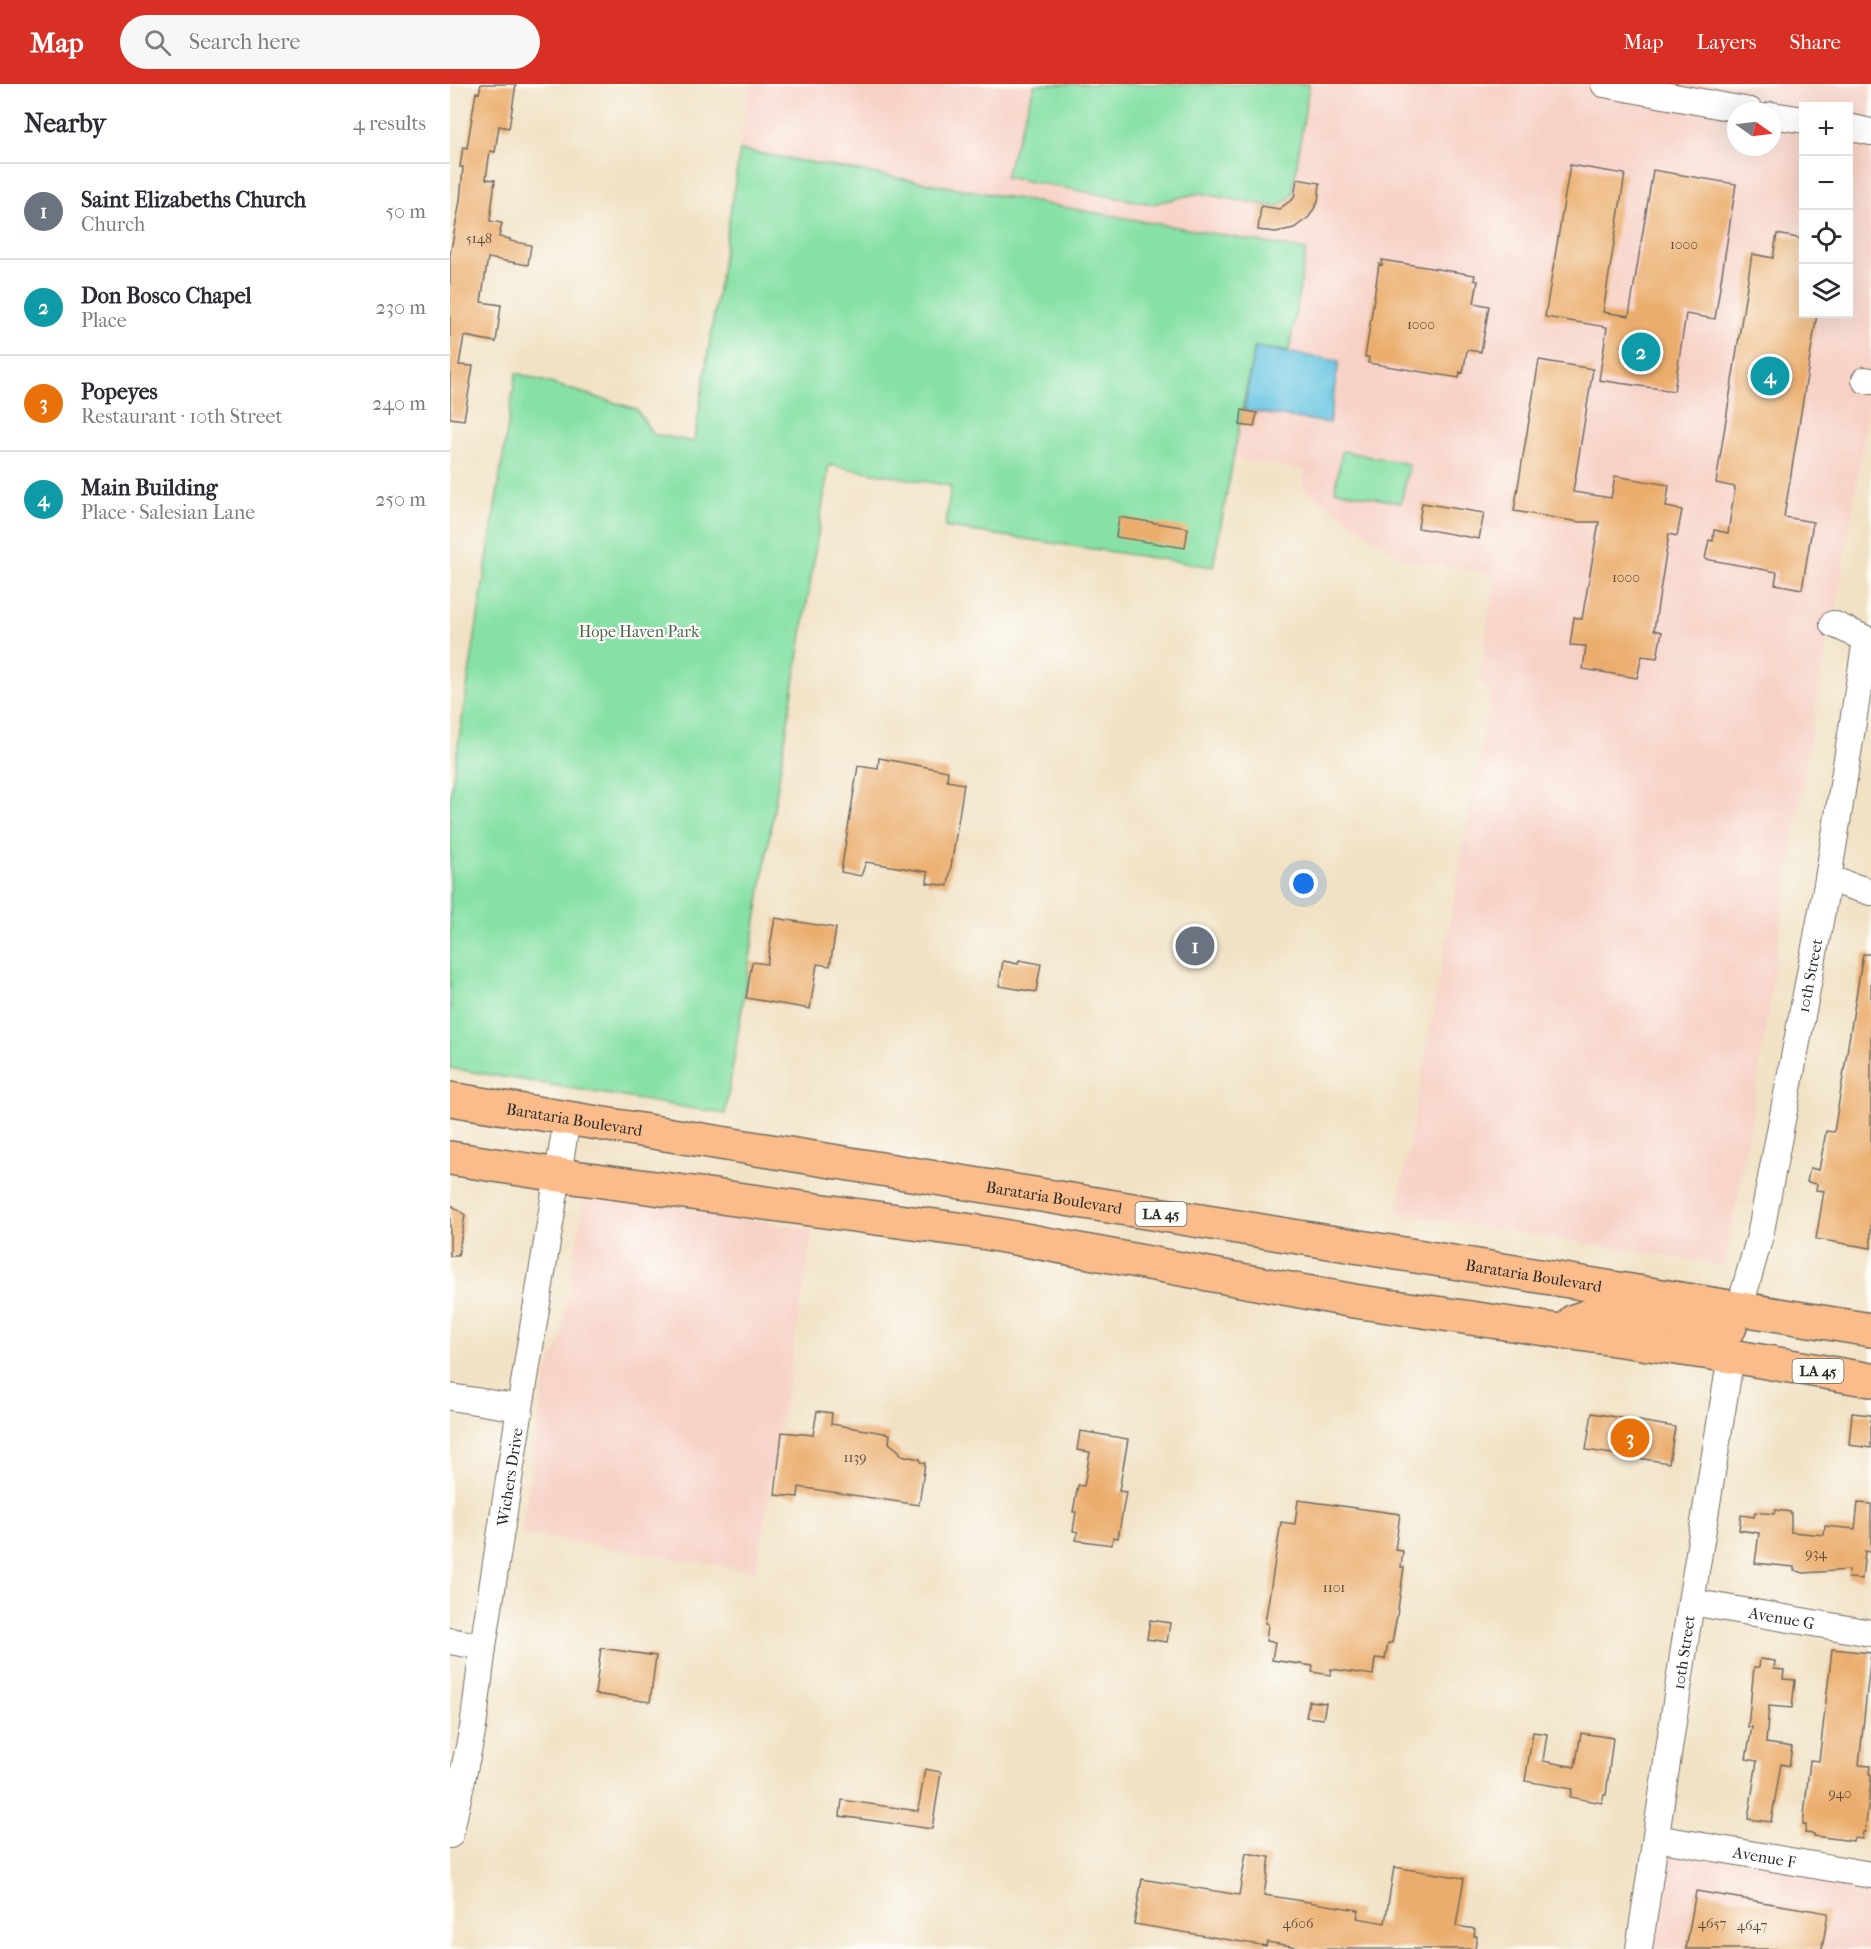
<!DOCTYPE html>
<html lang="en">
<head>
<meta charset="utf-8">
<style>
  :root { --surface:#fff; --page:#f7f7f7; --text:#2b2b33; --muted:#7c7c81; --line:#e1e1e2; --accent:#d93025 }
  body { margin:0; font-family:"IM FELL French Canon",serif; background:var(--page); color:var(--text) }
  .controls { position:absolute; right:18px; top:18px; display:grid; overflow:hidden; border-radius:0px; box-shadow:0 6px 24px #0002 }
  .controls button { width:54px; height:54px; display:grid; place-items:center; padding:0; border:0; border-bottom:2px solid var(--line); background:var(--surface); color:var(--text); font:30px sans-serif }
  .compass { position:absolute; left:1277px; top:18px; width:54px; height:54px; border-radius:50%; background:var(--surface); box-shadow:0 6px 24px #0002; rotate:104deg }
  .you { position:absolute; left:854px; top:800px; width:21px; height:21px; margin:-15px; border:4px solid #fff; border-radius:50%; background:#1a73e8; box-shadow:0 0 0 9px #1a73e833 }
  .badge { display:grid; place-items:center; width:39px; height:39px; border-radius:50%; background:var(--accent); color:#fff; font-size:20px; font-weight:700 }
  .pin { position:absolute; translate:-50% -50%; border:3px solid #fff; box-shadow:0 2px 6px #0006 }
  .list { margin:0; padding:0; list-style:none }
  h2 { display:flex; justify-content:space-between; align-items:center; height:78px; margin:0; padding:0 24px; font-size:26px }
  h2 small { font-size:20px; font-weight:400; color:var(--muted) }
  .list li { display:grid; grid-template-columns:39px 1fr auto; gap:18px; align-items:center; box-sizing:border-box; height:96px; padding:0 24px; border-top:2px solid var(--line) }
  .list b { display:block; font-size:22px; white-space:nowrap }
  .list p { margin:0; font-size:20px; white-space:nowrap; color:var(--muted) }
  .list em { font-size:20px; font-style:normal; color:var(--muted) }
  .icon { flex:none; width:33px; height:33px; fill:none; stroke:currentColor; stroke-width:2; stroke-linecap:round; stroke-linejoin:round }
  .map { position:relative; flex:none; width:1421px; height:1865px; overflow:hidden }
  header { display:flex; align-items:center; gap:36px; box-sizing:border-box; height:84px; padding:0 30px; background:var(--accent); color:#fff }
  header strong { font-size:28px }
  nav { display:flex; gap:33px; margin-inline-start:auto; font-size:21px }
  .search { width:420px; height:54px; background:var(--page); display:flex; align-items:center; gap:15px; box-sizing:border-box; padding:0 21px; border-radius:33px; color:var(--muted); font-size:22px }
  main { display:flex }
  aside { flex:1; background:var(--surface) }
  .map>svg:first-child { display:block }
  .built { fill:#f7d1c6; fill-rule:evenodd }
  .green { fill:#87e1a6; stroke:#598668; stroke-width:1.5 }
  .water { fill:#63c4e2; stroke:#477886; stroke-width:1.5 }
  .building { fill:#ebad6d }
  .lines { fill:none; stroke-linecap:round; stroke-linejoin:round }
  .minor-casing { stroke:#706b61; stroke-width:28 }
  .major-casing { stroke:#706b61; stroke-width:36 }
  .minor { stroke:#fff; stroke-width:26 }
  .major { stroke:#f9bc8a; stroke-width:33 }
  .labels { text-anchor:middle; stroke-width:4.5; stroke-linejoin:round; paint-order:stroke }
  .number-label { font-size:14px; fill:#5b4c3c }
  .shield { fill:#fdfcf7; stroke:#6a6a68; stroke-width:1.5 }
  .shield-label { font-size:15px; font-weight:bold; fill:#2b2b2b }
  .park-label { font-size:16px; fill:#476250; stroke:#fdfcf7 }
  .street-label { font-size:16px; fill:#2b2b2b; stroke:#fdfcf7 }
</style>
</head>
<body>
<header>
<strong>Map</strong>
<div class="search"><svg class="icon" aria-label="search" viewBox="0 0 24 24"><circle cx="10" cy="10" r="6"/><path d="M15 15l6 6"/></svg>Search here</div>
<nav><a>Map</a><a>Layers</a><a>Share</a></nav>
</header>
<main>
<aside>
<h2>Nearby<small>4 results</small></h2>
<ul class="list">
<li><span class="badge" style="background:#6b7280">1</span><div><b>Saint Elizabeths Church</b><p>Church</p></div><em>50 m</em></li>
<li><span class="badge" style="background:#0f9aa8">2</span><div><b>Don Bosco Chapel</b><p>Place</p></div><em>230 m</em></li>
<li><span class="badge" style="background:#e8710a">3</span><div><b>Popeyes</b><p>Restaurant · 10th Street</p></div><em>240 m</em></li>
<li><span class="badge" style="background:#0f9aa8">4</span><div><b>Main Building</b><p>Place · Salesian Lane</p></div><em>250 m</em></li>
</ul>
</aside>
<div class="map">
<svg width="1421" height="1865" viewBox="0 0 1421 1865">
  <rect width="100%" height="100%" fill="#fdfcf7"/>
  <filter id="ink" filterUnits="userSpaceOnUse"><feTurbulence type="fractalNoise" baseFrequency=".0167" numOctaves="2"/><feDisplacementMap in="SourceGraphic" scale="12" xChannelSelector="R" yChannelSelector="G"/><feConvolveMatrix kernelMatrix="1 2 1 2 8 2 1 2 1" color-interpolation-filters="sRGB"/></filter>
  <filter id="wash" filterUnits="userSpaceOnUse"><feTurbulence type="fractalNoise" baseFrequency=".008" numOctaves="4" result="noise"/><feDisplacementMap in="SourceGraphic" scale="24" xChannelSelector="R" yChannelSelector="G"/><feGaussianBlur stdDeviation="1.35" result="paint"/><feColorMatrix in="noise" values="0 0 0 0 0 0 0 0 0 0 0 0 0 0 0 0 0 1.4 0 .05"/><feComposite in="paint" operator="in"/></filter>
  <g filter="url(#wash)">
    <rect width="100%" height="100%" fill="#f1e2c5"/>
    <!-- built -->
    <path class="built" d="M300,0H1421V305L1386,531L1378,553L1340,777L1308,996L1275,1182L947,1129L1041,607L1029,596L1045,491L954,475L853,403L855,386L783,375L804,263L840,267L856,166L289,64ZM1354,22H1398V230H1354ZM1286,27H1322V63H1286Z
      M158,1111L363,1146L306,1487L71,1450L96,1290L110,1259L134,1114L148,1116Z
      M1214,1762L1421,1801V1865H1198Z"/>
    <!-- green -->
    <path class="green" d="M585,0H859L842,111L828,123L749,109L702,120L555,93Z
      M290,66L856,166L839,267L804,263L763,483L495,443L501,402L379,381L275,1030L0,984V713L66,289L186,325L203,350L244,358Z
      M892,367L959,380L951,419L885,406Z"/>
    <!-- water -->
    <path class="water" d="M805,263L889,277L879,339L794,326Z"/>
    <g id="blocks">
      <!-- building -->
      <path class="building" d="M31,0H66L59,44L49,42L45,68L40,67L36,95L45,96L40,137L52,139L49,153L60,155V157L81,161L78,181L38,174L31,218L51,221L46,258L14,252L9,281L23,282L14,336L0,334V171L10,117L13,83H10L13,63L17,64L26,8L29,9Z
        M1120,81L1175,90L1153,228L1179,232L1203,86L1286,100L1265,235L1236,230L1224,307L1149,296L1157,243L1095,233Z
        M847,95L870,99L868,118L859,133L844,144L826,148L808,146L811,122L829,125L844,114Z
        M1327,150L1353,155V230H1367L1334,433L1363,438L1352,505L1325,500L1327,488L1255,475L1259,456L1263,457L1264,446L1278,449L1285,403L1266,399L1302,170L1323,174Z
        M932,176L1025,191L1024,196L1028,197L1024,219L1039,222L1031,268L1017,266L1013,289L1010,288L1009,294L918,279L919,273H915L917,261L929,180L932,181Z
        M1089,276L1143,285L1123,408L1161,414L1165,392L1219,401L1216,423L1232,426L1227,452L1219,450L1204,546L1212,548L1207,574L1192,572L1187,594L1133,585L1136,562L1120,561L1124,533L1132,535L1149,438H1129L1064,427Z
        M792,326L807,329L804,343L790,341Z
        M972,419L1034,429L1029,455L968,444Z
        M669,433L738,444L735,464L666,453Z
        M429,674L498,687L497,697L514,700L498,802L477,799L478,788L416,778L411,792L391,788L408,682L428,685Z
        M325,834L386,844L380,882L367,880L360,925L296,914L302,878L317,880Z
        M1413,870H1421V1164L1366,1155L1374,1107L1366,1106L1367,1100L1357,1098L1360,1084L1369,1086L1376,1047L1384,1048Z
        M569,876L591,880L586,908L549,902L553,877L568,880Z
        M0,1120L15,1131L8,1172H0Z
        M367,1327L382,1329L381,1340L440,1350L439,1359L449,1367L451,1371L470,1375V1378L475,1379L469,1421L349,1403L348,1413L325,1411L332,1348L363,1351Z
        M1142,1329L1225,1343L1219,1379L1136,1366Z
        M1402,1329L1421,1331V1364L1399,1361Z
        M630,1347L678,1355L669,1407L676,1408L668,1454L663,1453L662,1461L626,1456L628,1448L623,1447L626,1428H623L628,1401L634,1402L640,1368L627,1366Z
        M848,1416L950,1430L945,1466L953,1467L951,1483H954L947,1532L942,1559H938L935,1575L925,1574L923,1591L881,1585L880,1591L862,1588L863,1582L822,1576L825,1558L816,1557L818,1540L815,1539L827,1464L831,1438L845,1440Z
        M1408,1419L1421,1420V1468L1415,1467L1412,1495L1398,1494L1399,1486L1354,1489L1344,1486V1483L1305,1479L1309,1449L1289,1446L1291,1431L1304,1433L1305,1428L1324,1430L1325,1426L1341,1428V1448L1374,1451L1375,1442L1405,1445Z
        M700,1536L720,1539L717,1558L697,1555Z
        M151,1564L206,1572L200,1618L145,1610Z
        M1382,1565L1421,1569L1409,1681L1420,1682L1419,1690H1421V1698L1415,1748H1413L1412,1755L1404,1754L1403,1757L1364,1752V1750L1355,1749L1356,1741H1353L1360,1676L1369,1677Z
        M1310,1575L1325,1577L1324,1585L1334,1586L1333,1595L1345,1596L1342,1624L1319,1622L1316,1659L1342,1663L1339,1682L1331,1680L1321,1738L1298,1735L1307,1677L1296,1675L1302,1643H1298L1304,1583H1309Z
        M859,1617L876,1619L873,1635L856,1633Z
        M1083,1648L1097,1650L1093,1677L1125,1683L1131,1649L1163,1654L1156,1711H1154L1152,1719L1120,1713L1122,1705L1075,1697Z
        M475,1685L491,1688L482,1745L390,1732L392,1716L468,1727Z
        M796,1769L820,1773L814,1811L909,1826L907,1834L935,1839L944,1783L1014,1794L1006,1842L1025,1845L1024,1852H1027L1025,1865H860L817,1858L816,1862L684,1840L692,1795L789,1811Z
        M1246,1807L1378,1829L1372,1865H1236Z"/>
    </g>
  </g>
  <g filter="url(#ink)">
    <use href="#blocks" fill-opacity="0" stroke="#706b61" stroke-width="1.5"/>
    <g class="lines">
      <defs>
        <g id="minor">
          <path d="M1154,0L1300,27"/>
          <path d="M1322,31L1354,36"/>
          <path d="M1398,43L1421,48"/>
          <path d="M1415,296L1421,297"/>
          <path d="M1383,540L1421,557"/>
          <path d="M1378,795L1421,808"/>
          <path id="s1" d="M1289,1226L1310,1152L1378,795L1416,556"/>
          <path d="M0,1313L70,1324"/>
          <path id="s2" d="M1241,1518L1421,1549"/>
          <path d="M0,1557L33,1563"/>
          <path id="s3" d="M0,1751L23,1644L33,1563L70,1324L117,1035"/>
          <path id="s4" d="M1206,1754L1421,1791"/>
          <path id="s5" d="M1189,1865L1241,1518L1281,1272"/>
        </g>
        <g id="major">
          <path id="s6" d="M0,1015L1421,1246"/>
          <path d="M0,1074L109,1091L537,1149L904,1217L1281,1272L1421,1296"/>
          <path d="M1117,1249L1124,1237L1147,1229L1275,1244L1280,1243"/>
        </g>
      </defs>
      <!-- minor casing -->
      <use href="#minor" class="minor-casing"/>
      <!-- major casing -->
      <use href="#major" class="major-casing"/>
      <!-- minor -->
      <use href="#minor" class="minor"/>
      <!-- major -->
      <use href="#major" class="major"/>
    </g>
  </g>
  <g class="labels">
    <!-- number labels -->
    <g class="number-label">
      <text x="29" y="159">5148</text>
      <text x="1234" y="165">1000</text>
      <text x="971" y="245">1000</text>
      <text x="1176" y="498">1000</text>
      <text x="405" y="1378">1139</text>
      <text x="1366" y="1474">934</text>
      <text x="884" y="1508">1101</text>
      <text x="1390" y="1714">940</text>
      <text x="848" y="1844">4606</text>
      <text x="1262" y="1844">4657</text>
      <text x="1302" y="1846">4647</text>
    </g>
    <!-- shield labels -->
    <g class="shield">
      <rect x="685.5" y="1118" width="51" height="24" rx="4.5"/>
      <rect x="1342.5" y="1275" width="51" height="24" rx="4.5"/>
    </g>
    <g class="shield-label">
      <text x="711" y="1135">LA 45</text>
      <text x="1368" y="1292">LA 45</text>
    </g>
    <!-- park labels -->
    <g class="park-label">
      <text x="189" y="553">Hope Haven Park</text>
    </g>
    <!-- street labels -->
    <g class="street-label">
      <text dy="6" stroke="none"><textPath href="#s1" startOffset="342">10th Street</textPath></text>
      <text dy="6" stroke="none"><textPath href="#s6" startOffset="126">Barataria Boulevard</textPath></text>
      <text dy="6" stroke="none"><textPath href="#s6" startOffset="612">Barataria Boulevard</textPath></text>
      <text dy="6" stroke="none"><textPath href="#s6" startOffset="1098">Barataria Boulevard</textPath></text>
      <text dy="6" stroke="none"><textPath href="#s3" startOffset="363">Wichers Drive</textPath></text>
      <text dy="6" stroke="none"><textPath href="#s2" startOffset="92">Avenue G</textPath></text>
      <text dy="6" stroke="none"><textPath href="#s5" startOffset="300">10th Street</textPath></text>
      <text dy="6" stroke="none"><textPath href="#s4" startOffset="110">Avenue F</textPath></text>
    </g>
  </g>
</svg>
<div class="controls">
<button>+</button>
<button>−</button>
<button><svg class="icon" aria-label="locate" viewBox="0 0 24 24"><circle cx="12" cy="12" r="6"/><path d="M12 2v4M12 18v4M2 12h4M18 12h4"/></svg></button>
<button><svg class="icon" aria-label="layers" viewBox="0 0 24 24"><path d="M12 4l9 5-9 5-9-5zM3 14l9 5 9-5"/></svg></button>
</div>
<svg class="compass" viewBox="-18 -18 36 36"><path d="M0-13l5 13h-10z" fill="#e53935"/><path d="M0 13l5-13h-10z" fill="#7c7c81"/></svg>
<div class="you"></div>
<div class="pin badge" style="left:745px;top:862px;background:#6b7280">1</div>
<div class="pin badge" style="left:1191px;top:268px;background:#0f9aa8">2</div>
<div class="pin badge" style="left:1180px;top:1354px;background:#e8710a">3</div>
<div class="pin badge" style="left:1320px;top:292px;background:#0f9aa8">4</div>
</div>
</main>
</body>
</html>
